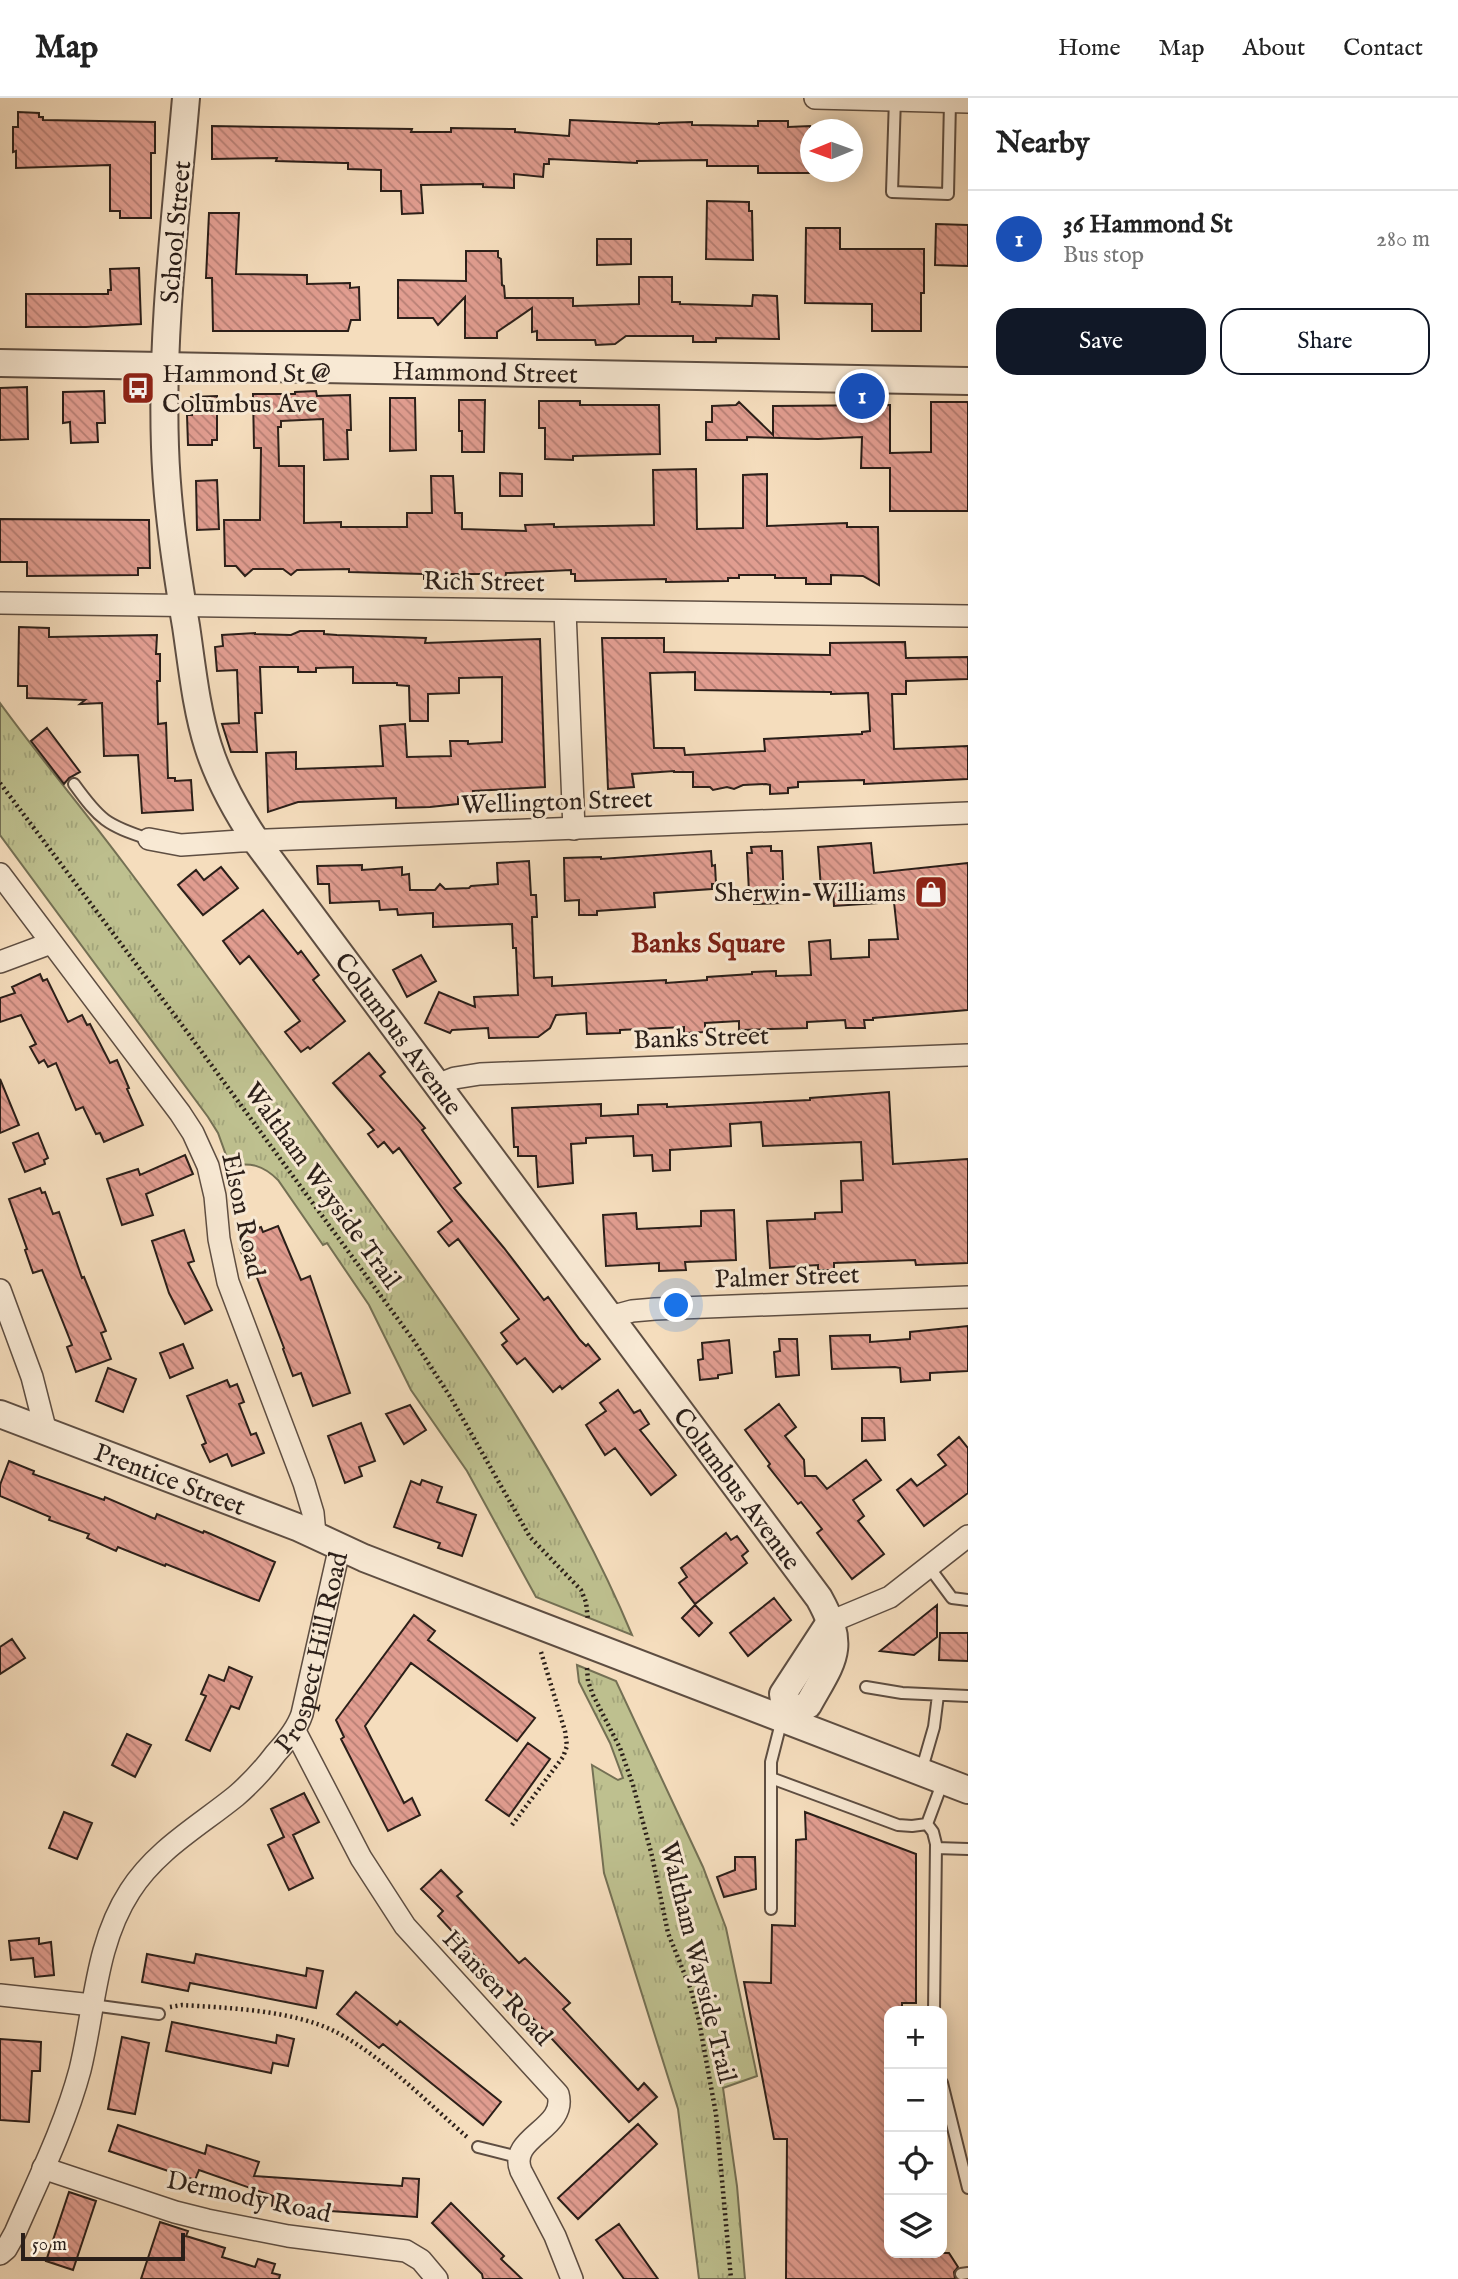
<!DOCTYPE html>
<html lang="en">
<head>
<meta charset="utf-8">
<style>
  :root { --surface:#fff; --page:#f6f6f6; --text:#222; --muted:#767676; --line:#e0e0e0; --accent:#111827 }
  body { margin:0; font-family:"IM FELL English",serif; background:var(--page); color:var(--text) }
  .controls { position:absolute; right:21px; bottom:21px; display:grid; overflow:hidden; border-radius:14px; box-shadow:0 4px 18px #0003 }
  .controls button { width:63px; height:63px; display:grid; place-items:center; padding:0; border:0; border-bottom:2px solid var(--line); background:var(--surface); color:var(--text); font:35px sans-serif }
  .compass { position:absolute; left:800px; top:21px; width:63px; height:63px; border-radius:50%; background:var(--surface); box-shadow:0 4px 18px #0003; rotate:269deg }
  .scale { position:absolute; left:21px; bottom:18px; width:164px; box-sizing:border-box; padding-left:7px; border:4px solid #2b1f19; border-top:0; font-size:19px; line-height:24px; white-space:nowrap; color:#2b1f19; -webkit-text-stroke:5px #f8e9d4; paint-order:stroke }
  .you { position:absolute; left:677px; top:1208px; width:24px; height:24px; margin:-18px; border:5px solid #fff; border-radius:50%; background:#1a73e8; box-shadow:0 0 0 10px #1a73e833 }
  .badge { display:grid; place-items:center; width:46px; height:46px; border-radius:50%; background:var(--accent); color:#fff; font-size:23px; font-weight:700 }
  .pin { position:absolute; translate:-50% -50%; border:4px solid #fff; box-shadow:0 2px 7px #0006 }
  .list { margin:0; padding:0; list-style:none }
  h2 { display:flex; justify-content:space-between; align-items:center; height:91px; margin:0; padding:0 28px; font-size:30px }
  h2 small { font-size:23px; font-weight:400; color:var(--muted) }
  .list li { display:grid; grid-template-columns:46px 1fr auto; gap:21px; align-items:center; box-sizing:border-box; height:98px; padding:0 28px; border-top:2px solid var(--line) }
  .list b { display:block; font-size:26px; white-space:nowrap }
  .list p { margin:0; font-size:23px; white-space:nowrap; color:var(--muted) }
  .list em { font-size:23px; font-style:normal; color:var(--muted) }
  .actions { display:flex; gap:14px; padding:21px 28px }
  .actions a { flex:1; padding:16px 0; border:2px solid var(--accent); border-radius:21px; text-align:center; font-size:24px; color:var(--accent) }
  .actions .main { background:var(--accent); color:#fff }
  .icon { flex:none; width:38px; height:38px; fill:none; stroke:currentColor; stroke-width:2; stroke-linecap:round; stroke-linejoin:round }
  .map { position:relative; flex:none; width:968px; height:2181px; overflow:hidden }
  header { display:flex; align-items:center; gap:42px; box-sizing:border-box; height:98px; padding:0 35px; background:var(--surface); border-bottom:2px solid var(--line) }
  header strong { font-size:33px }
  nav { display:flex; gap:38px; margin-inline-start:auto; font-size:24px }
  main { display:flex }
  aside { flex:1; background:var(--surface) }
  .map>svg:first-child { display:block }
  .grass { fill:url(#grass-tufts); stroke:#747054; stroke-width:2 }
  .building { fill:url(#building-back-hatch); stroke:#2b1f19; stroke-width:2; fill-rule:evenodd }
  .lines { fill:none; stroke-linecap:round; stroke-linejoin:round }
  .service-casing { stroke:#5e4e42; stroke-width:14 }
  .minor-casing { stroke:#5e4e42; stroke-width:24 }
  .tertiary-casing { stroke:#5e4e42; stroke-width:30 }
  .path { stroke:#2b1f19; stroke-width:4.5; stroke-dasharray:2 3.5; stroke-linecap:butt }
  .service { stroke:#f8e9d4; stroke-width:10 }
  .minor { stroke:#f8e9d4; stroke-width:21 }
  .tertiary { stroke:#f8e9d4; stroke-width:26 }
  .labels { text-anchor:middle; stroke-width:6; stroke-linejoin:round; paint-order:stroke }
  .street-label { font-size:26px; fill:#2b1f19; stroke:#f8e9d4 }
  .poi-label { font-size:26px; fill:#2b1f19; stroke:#f8e9d4; text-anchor:start }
  .neighbourhood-label { font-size:28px; font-weight:bold; fill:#7a1f14; stroke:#f8e9d4 }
</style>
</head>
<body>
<header>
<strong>Map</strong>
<nav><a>Home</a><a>Map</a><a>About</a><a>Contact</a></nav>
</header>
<main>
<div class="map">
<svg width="968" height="2181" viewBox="0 0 968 2181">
  <defs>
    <pattern id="grass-tufts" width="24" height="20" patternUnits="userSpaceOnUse" patternTransform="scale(1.75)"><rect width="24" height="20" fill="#bec08f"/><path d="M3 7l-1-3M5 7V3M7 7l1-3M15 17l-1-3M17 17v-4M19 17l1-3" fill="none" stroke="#a3a57b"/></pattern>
    <pattern id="building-back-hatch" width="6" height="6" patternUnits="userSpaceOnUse" patternTransform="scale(1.75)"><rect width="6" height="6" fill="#e19d90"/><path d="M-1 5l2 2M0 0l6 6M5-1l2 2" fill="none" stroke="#b77f75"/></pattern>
  </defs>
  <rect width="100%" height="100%" fill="#f5ddbd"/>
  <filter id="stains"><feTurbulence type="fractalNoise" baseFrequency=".00286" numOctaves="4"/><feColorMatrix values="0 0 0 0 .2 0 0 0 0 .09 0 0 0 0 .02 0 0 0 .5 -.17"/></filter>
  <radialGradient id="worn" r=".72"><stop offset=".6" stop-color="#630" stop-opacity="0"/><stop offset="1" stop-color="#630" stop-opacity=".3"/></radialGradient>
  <!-- grass -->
  <path class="grass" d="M0,605C40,660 84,712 125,767C210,880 292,996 375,1111C472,1246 568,1383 632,1537L536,1499L467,1373L411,1292L369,1207L327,1145L323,1147L278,1082C263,1067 250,1064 230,1068L218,1035L208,1019L0,737Z
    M577,1567L616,1583L703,1769L726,1830L757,1978L723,1990L737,2088L745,2181H699L678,2011L604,1775L592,1667L618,1682L623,1680L610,1645L579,1584Z"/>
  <!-- building -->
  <path class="building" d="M18,14L39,15V19H43V22L155,24V55H151V120H120V113H110V67L16,70V53L13,54V29H18Z
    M570,22L659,26V25L692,24V27L758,28V23H788V29L810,28V75H758V68H707V62L637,63V65L549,61V66H544L543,79L514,76V90L483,89V86L421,87L423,115L402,116L401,93H381V72L348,71V65H344L276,63L277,60L212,61V28L412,31L411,34H451V30L515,31V34L569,38Z
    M707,103L749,104V113H752L753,162L706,161Z
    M209,115H239L236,176L307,177V186L350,185V190L359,189L360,222H351L348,233H213L212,180H206Z
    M936,126L968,127V168L935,167Z
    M806,130H840V151H924V195H921V233H872V206L805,205Z
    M597,141H631V166L597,167Z
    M466,153H498V159L501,161L502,187L504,188L505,200H573V208L639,206V179H672V204H680V206L752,208L753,197L777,198L779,241L716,240V244H693V238H626L615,246L596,247L595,242H537V233L532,234V210L497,234V240H465V199L438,227L433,220H398V182L466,183Z
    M139,170L141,226L86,229H26V196H108V192H111L110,171Z
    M27,289L28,341L0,342V290Z
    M104,293L105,325H97L98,344L71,345L70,324L63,325V294Z
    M316,293L317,298L350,297L351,332H347L348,361L324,362L323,321L281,323V329H278L279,368H304V425L341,424V429H407V415H432L431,378H453L455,415H462V431L526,433L525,427L554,426V429L654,427L653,372L696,371L697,431L743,430V377L767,376V428L847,425V429H878L879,487L863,478L831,477V486H806V480H775V477H739V480H728V483L666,484V481L575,483V476H571V472L506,475L505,483L481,482V476H446V481H424V476L349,474V471L297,472L291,477L283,471H253L245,478L236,468H225L224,422H260L261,350H254L253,296H295V294Z
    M217,298V342H212V347H188L187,317H192L191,299Z
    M390,300H415L416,352L390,353Z
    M459,302H485L484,354H462V333H459Z
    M539,303H580V307H659L660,356L573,358V362L545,361V330H539Z
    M739,304L773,337V308L890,307V355L931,354V304H968V413H890V370H861L862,339L818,341L747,339V342H706V324H712V308L736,307Z
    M500,375L522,376V398H500Z
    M217,382L219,431L197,432L196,383Z
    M0,421L149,422L150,470H138V477L27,478V464H0Z
    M19,529L49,530V539L157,537L156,556H160V583H157L158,626L166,625L168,680H175V683L191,682L193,712L142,715L138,657L104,658L102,605L80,606L85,602L27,600V588H18Z
    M300,533H324V536L337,537L426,540L425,545L540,541L545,689L473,693V699H458V706L430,709L396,710V700L298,704L268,714L266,655L296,654V671L383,668L380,628L405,626L407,659L451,658L450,643H468V646L502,644V579L459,580V595L428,596V623H410L409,588L397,587V585H353V569L316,570V574H298V569H260L262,615H255L257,654H231L222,626L239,625L237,572L217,573L215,549L223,548L222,537L255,535V536L291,537Z
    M602,540H664V554L830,557V545L905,544L906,560L968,559V581L906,583V596H892L894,651L968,648V681L864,686V682L798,684V689L788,690V695L770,696V687L766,686L743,687L734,691L727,689L713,692L710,689H693V674H674V673L632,676L634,689L608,691ZM695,574V592L831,594V596L868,595L870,633L862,634V636L764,641L765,653L685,657L684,650H654L650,575Z
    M47,630L80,674L69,680L64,686L31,643Z
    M871,745L874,775L968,765V912L873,920V922H864L865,930H846L845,922L807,924V930L739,932V923L705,925V934L684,935V929L620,932V935L587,936L586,915L556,917L550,930L538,939L489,940L488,930L452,932L450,935L425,925L439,894L475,909L474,899L518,897L516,850H513L512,826L433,829V815L398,817L397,811L380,812L379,803L330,805L329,786H318L317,768L362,767V772L402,769V777L409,776L410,792H435L440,786L445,791L469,790L471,788L498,786L497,765L529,763L531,797H536L537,819H532L534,880L552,879V888L666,882V885L707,882V879L752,876V874L776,873V878L811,877L809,844L830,842L831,861L869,859V842L898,841L894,804L834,808L833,790L821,791L818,749Z
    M771,748V753H782L784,805L754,806L753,793L749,794L747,755H752L751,749Z
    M711,753L712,768L715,767L716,786H712V791L654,795L655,809L597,813V817H579V802L565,803L564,760L601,759V761Z
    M221,769L238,790L203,817L178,787L196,772L204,782Z
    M263,812L298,856L301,853L319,877L313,882L345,923L310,951L308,949L301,954L285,934L300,923L249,858L240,866L223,843Z
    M421,857L436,883L407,899L393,872Z
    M40,876L43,883L47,881L68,924L82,917L87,927L90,926L110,965L117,962L129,990L127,991L143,1027L104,1044L100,1035L96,1036L83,1009L76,1012L56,965L48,969L44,962L39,965L30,949L36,946L21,917L0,924V900L15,895L12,889Z
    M369,955L385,974L380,978L425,1030L422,1032L461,1085L454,1090L504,1150L544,1202L548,1199L580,1242L586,1248L588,1246L600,1261L562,1291L560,1288L553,1294L525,1260L517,1266L502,1247L507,1243L501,1235L519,1221L458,1141L449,1148L438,1134L452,1123L399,1050L393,1055L384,1044L378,1049L368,1036L374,1032L333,985Z
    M0,981L19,1027L0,1035Z
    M889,994L893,1066L968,1061V1165L916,1167L915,1162L834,1165V1172H818V1167L770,1170L767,1123L815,1121V1115L842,1114L841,1083L863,1082L861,1044L763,1048L761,1024L730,1026L731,1048L670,1052V1072L653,1073L652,1057L634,1058L633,1038L586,1040V1045L571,1046L573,1085L538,1089L536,1058H518V1049H514L512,1010L601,1006V1018L638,1016V1007L667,1006V1009L810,1002V1000Z
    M38,1035L48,1060L44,1062L45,1066L25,1074L13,1045Z
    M185,1057L193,1076L146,1096L153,1117L122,1127L107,1081L138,1071L140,1077Z
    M40,1090L42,1095L45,1094L53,1116L59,1114L82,1180L84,1179L106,1233L101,1235L111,1261L76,1274L67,1249L72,1247L42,1172L33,1175L25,1152L27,1151L9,1101Z
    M734,1112L736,1162L685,1164L686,1172L659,1173V1165L606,1168L603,1117L636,1115L637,1131L701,1128V1113Z
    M278,1128L301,1182L310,1178L350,1295L313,1308L301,1275L293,1278L283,1251L284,1250L251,1164L246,1166L240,1151L247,1148L242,1136L261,1129L263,1134Z
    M184,1132L194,1163L188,1165L212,1212L185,1226L169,1195L152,1143Z
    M968,1228V1273L930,1275V1282L901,1284L900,1270L895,1269L832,1271L830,1238L870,1237V1244L910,1241V1234Z
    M779,1241H797L799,1277L776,1279L774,1254L780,1253Z
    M729,1242L732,1275L718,1277V1280L700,1282L698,1262L703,1261L702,1245Z
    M183,1246L193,1270L170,1280L160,1255Z
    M108,1270L136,1281L123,1314L96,1303Z
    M227,1282L230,1289L237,1286L244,1304L239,1306L251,1337L256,1335L264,1355L232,1368L227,1356L210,1364L202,1347L206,1345L187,1298Z
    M618,1292L634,1315L640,1312L649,1326L640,1332L676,1377L651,1397L615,1350L605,1357L586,1327L606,1313L600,1305Z
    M779,1306L796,1329L785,1338L804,1362L805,1378H816L827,1391L866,1362L881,1382L853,1402L864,1418L858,1423L884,1456L852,1481L817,1435L822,1431L801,1404L798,1406L768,1368L770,1366L745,1332Z
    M410,1307L426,1332L404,1346L386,1316Z
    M862,1320H884L885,1342L862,1343Z
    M361,1325L375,1363L359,1369L362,1378L345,1385L328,1338Z
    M959,1339L968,1350V1395L924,1428L897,1392L911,1381L917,1388L946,1367L938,1357Z
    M9,1363L34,1373L33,1376L104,1402L105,1399L155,1421L157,1416L203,1435L204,1433L275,1464L259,1503L166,1466L165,1468L118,1449L116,1453L87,1440L89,1436L49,1422L50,1419L0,1398V1387Z
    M422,1382L442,1389L437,1404L476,1417L462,1458L438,1450L440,1445L394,1429L411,1383L420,1387Z
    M726,1435L731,1442L737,1438L748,1453L742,1458L747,1465L695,1506L679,1485L687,1479L681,1470Z
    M774,1500L791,1522L748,1558L730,1535Z
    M695,1507L712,1525L699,1538L682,1520Z
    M937,1507V1539L914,1557L880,1553Z
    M414,1517L435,1533L428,1542L535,1620L517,1643L411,1565L365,1628L404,1705L412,1700L420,1717L388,1733L341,1641L344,1639L336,1622Z
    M940,1535H968V1563L939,1562Z
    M12,1541L25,1560L0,1576V1549Z
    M229,1569L252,1579L239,1611L231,1608L210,1653L186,1642L206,1598L201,1596L209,1577L224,1583Z
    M127,1636L151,1647L135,1679L112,1667Z
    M528,1645L550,1661L509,1718L486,1702Z
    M304,1695L319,1724L293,1737L313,1780L289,1792L268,1747L284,1739L271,1711Z
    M64,1714L92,1725L77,1761L49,1750Z
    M805,1714L916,1756V1905H902V1913H889V2155H949L958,2169L954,2174L955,2181H786L787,2041H774L744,1884L771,1885L772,1827L795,1828L796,1742L806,1741Z
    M735,1759H755L756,1791L724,1799L717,1779L735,1772Z
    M441,1772L462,1794L457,1798L519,1865L525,1860L570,1905L563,1911L638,1992L644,1985L657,1999L629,2024L438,1818L443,1813L421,1791Z
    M39,1840V1846L51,1844L54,1877L35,1879L33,1860L11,1862L9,1843Z
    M147,1856L194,1865L196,1856L306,1878L307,1870L323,1873L316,1910L190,1885L188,1893L142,1884Z
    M356,1894L397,1927L400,1923L501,2004L483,2027L383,1946L379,1950L337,1916Z
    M172,1924L276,1945L277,1937L294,1941L288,1968L273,1965L271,1975L166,1953Z
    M122,1939L149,1945L135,2016L108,2011Z
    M0,1941L41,1944L40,1973H32L29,2024L0,2022Z
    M638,2026L657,2046L578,2121L558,2100Z
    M118,2027L205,2056L207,2047L259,2064L254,2078L402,2088L403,2080L419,2081L417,2119L272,2109L273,2098L199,2072L195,2082L109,2053Z
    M69,2094L96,2103L73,2172L46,2163Z
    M451,2105L504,2158L501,2161L522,2181H483L482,2176L432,2125Z
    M160,2124L188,2133L186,2138L225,2150L222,2159L255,2169L258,2161L275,2166L272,2175L280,2177L279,2181H141Z
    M619,2126L658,2181H624L596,2142Z"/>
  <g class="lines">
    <defs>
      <path id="service" d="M895,0L892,94L948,96L950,4
        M74,686C100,722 106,727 149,741
        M929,1469L952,1500L968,1502
        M866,1589L902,1595L968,1598
        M921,1674L934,1629L938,1597
        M771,1680L898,1727L912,1728L927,1726
        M927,1726L933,1734L936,1746L934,1913
        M927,1726L943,1683
        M936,1750L968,1751
        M771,1811V1664L782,1621
        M92,1907L159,1916
        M942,1985L968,2090
        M478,2049L518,2059
        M961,2176L968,2175"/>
      <g id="minor">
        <path d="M815,0L968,4"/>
        <path d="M0,505L968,518"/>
        <path d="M565,513L574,731"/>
        <path d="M149,741L181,747L240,743L968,715"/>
        <path d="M0,776L180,1015L193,1035L208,1068L215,1098L219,1141L228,1184L304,1385L313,1415L315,1436"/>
        <path d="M0,864L51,845"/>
        <path d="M437,987L455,980L480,976L968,957"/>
        <path d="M0,1192L32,1279L46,1334"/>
        <path d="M610,1219L632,1213L655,1211L968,1199"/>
        <path d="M830,1524L890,1499L968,1438"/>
        <path d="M295,1633L361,1760L405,1828L558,1996C568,2031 507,2039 521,2073L555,2138L572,2181"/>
        <path d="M0,1897L92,1907"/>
        <path d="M43,2070L175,2114L207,2122L288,2138L406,2153L421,2162L437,2181"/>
        <path id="s1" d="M0,2156L6,2151L15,2135C38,2082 65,2028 80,1972C95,1911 95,1847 130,1793C156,1752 199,1728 236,1698C251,1685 264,1671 276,1655C287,1643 297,1631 302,1616L340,1448"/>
      </g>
      <g id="tertiary">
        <path id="s2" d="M186,0C176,116 161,233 165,349C167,410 176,469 186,528C192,568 196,610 208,648C219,683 236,713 256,743L819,1500C847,1550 833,1562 808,1607L786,1615L782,1621"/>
        <path id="s3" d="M0,265L968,283"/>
        <path id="s4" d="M0,1316L297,1429L364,1460L968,1692"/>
        <path d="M786,1615L783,1596L830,1524"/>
      </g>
    </defs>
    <!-- service casing -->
    <use href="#service" class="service-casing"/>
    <!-- minor casing -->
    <use href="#minor" class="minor-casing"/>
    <!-- tertiary casing -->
    <use href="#tertiary" class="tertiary-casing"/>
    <!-- path -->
    <path class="path" d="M0,685L182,927L414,1243L451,1300L530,1439L581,1492L586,1504L588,1522
      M587,1570L588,1583L593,1597L620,1650L633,1687L652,1758L668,1835L691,1892L699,1923L716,2016L731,2181
      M512,1727L563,1659L567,1648L565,1633L541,1554
      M170,1909L182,1907C229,1910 293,1912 336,1934C382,1958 428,2005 467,2039"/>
    <!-- service -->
    <use href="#service" class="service"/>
    <!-- minor -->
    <use href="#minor" class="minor"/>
    <!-- tertiary -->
    <use href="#tertiary" class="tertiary"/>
  </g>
  <!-- icons -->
  <defs>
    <symbol id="bus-square" viewBox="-11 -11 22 22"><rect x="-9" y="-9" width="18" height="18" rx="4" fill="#8f2418" stroke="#f8e9d4"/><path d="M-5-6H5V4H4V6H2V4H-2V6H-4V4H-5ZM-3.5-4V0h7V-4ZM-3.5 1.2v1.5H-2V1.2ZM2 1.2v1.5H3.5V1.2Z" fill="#fff"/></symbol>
    <symbol id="shop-square" viewBox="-11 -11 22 22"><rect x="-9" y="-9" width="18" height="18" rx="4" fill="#8f2418" stroke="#f8e9d4"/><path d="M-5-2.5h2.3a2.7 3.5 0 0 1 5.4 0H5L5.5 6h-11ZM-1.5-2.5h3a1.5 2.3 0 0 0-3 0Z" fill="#fff"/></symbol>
  </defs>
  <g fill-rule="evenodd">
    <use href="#bus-square" x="119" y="271" width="38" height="38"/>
    <use href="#shop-square" x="912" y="775" width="38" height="38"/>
  </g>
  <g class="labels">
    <!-- street labels -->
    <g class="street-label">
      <text transform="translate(175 134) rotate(-85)" y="9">School Street</text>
      <text dy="9" stroke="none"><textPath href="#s3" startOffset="485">Hammond Street</textPath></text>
      <text transform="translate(484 483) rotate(1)" y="9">Rich Street</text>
      <text transform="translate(557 703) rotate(-2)" y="9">Wellington Street</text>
      <text dy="9" stroke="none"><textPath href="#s2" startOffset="999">Columbus Avenue</textPath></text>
      <text transform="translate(701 939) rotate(-2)" y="9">Banks Street</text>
      <text transform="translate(323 1087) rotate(54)" y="9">Waltham Wayside Trail</text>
      <text transform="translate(244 1117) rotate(78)" y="9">Elson Road</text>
      <text transform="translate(787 1178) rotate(-2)" y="9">Palmer Street</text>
      <text dy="9" stroke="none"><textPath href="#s4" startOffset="182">Prentice Street</textPath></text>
      <text dy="9" stroke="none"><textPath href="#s2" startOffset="1566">Columbus Avenue</textPath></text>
      <text dy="9" stroke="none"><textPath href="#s1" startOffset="700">Prospect Hill Road</textPath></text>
      <text transform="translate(699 1864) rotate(76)" y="9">Waltham Wayside Trail</text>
      <text transform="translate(498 1889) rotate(47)" y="9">Hansen Road</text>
      <text transform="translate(249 2098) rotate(12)" y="9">Dermody Road</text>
    </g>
    <!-- poi labels -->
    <g class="poi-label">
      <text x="162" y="284">Hammond St @<tspan x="162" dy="30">Columbus Ave</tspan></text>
      <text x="906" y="803" text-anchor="end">Sherwin-Williams</text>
    </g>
    <!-- neighbourhood labels -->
    <g class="neighbourhood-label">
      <text x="708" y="854">Banks Square</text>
    </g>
  </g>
  <rect width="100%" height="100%" filter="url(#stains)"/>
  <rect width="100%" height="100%" fill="url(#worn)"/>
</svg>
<div class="controls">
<button>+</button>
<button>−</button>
<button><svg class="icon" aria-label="locate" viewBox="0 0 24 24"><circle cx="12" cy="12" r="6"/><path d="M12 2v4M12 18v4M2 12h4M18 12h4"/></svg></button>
<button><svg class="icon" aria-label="layers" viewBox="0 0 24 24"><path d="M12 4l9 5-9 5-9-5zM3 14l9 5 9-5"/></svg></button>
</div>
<svg class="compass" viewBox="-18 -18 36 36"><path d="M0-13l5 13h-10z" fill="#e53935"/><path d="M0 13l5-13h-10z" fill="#767676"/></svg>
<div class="scale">50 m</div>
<div class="you"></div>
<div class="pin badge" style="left:862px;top:298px;background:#1a4fb4">1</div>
</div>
<aside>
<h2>Nearby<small></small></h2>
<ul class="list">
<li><span class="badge" style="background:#1a4fb4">1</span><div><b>36 Hammond St</b><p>Bus stop</p></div><em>280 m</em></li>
</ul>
<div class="actions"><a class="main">Save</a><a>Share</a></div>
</aside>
</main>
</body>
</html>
